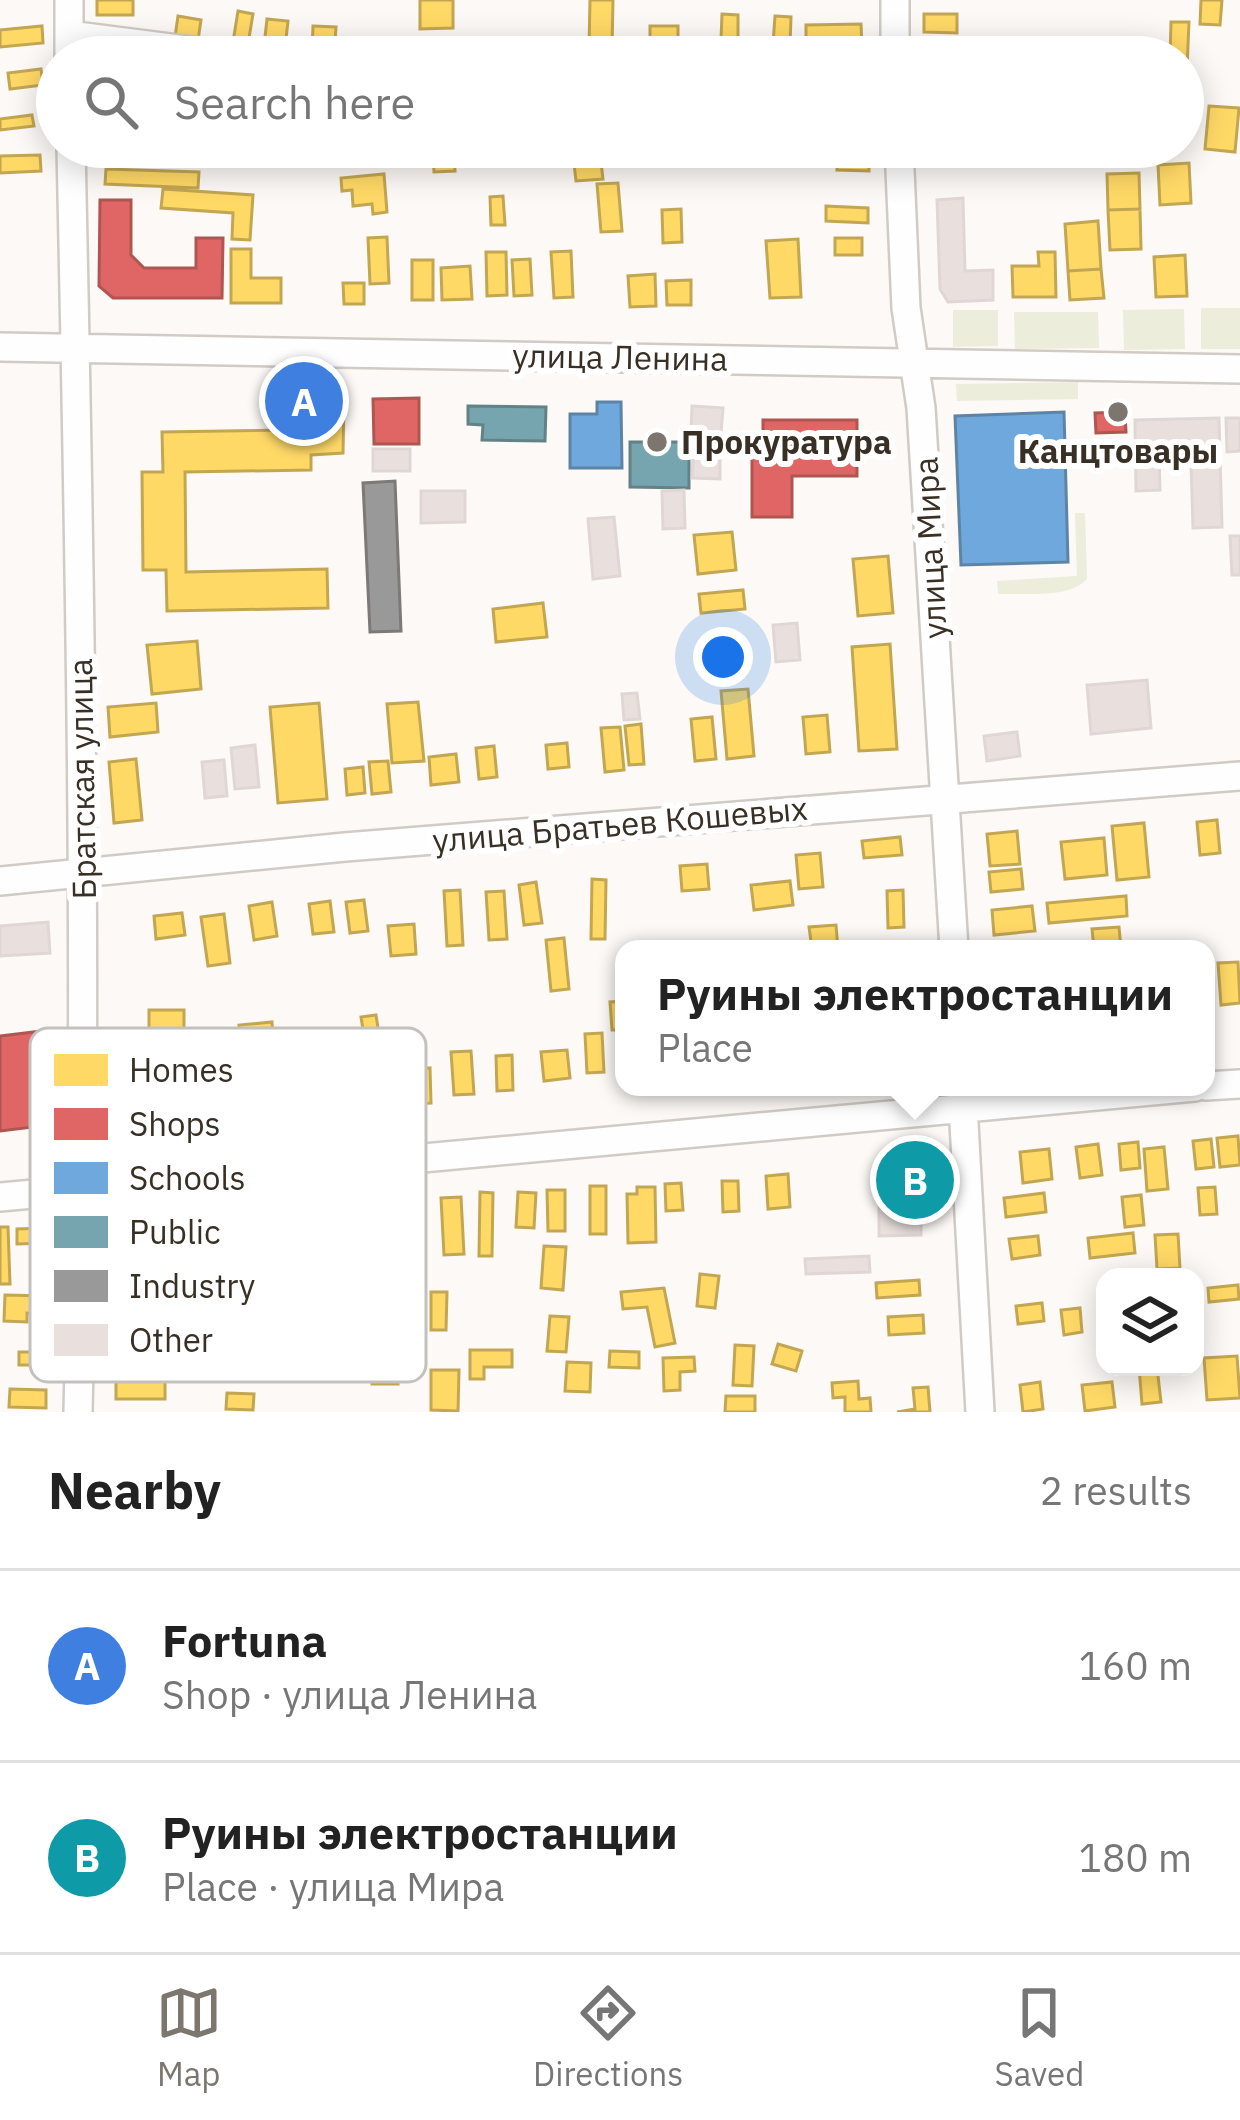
<!DOCTYPE html>
<html lang="en">
<head>
<meta charset="utf-8">
<style>
  :root { --surface:#fff; --page:#f2f2f2; --text:#222; --muted:#767676; --line:#e0e0e0; --accent:#7d766e }
  body { margin:0; font-family:"IBM Plex Sans",sans-serif; background:var(--page); color:var(--text) }
  .controls { position:absolute; right:36px; bottom:36px; display:grid; overflow:hidden; border-radius:24px; box-shadow:0 6px 30px #0003 }
  .controls button { width:108px; height:108px; display:grid; place-items:center; padding:0; border:0; border-bottom:3px solid var(--line); background:var(--surface); color:var(--text); font:60px sans-serif }
  .you { position:absolute; left:723px; top:657px; width:42px; height:42px; margin:-30px; border:9px solid #fff; border-radius:50%; background:#1a73e8; box-shadow:0 0 0 18px #1a73e833 }
  .badge { display:grid; place-items:center; width:78px; height:78px; border-radius:50%; background:var(--accent); color:#fff; font-size:39px; font-weight:700 }
  .pin { position:absolute; translate:-50% -50%; border:6px solid #fff; box-shadow:0 3px 12px #0006 }
  .popup { position:absolute; left:615px; top:940px; width:600px; height:156px; box-sizing:border-box; display:grid; place-content:center; border-radius:24px; background:var(--surface); filter:drop-shadow(0 3px 9px #0005); font-size:39px; white-space:nowrap; color:var(--muted) }
  .popup b { font-size:45px; color:var(--text) }
  .popup::after { content:''; position:absolute; left:50%; top:100%; margin-left:-24px; border:24px solid transparent; border-top-color:var(--surface) }
  .list { margin:0; padding:0; list-style:none }
  h2 { display:flex; justify-content:space-between; align-items:center; height:156px; margin:0; padding:0 48px; font-size:51px }
  h2 small { font-size:39px; font-weight:400; color:var(--muted) }
  .list li { display:grid; grid-template-columns:78px 1fr auto; gap:36px; align-items:center; box-sizing:border-box; height:192px; padding:0 48px; border-top:3px solid var(--line) }
  .list b { display:block; font-size:45px; white-space:nowrap }
  .list p { margin:0; font-size:39px; white-space:nowrap; color:var(--muted) }
  .list em { font-size:39px; font-style:normal; color:var(--muted) }
  .icon { flex:none; width:66px; height:66px; fill:none; stroke:currentColor; stroke-width:2; stroke-linecap:round; stroke-linejoin:round }
  .map { position:relative; flex:none; width:1240px; height:1412px; overflow:hidden }
  .search { position:absolute; background:var(--surface); box-shadow:0 6px 30px #0003; left:36px; right:36px; top:36px; height:132px; display:flex; align-items:center; gap:30px; box-sizing:border-box; padding:0 42px; border-radius:66px; color:var(--muted); font-size:45px }
  .sheet { height:540px; background:var(--surface) }
  nav { display:flex; justify-content:space-around; align-items:center; box-sizing:border-box; height:168px; border-top:3px solid var(--line); background:var(--surface); font-size:33px; color:var(--muted) }
  nav a { display:grid; justify-items:center; gap:6px }
  nav .on { color:var(--accent) }
  .map>svg:first-child { display:block }
  .green { fill:#eceddb }
  .homes { fill:#ffd966; stroke:#c3a652; stroke-width:3 }
  .shops { fill:#e06666; stroke:#ae5652; stroke-width:3 }
  .schools { fill:#6fa8dc; stroke:#5e84a5; stroke-width:3 }
  .public { fill:#76a5af; stroke:#638286; stroke-width:3 }
  .industry { fill:#999; stroke:#7c7976; stroke-width:3 }
  .building { fill:#e9e0dd; stroke:#e0d7d5; stroke-width:3 }
  .lines { fill:none; stroke-linecap:round; stroke-linejoin:round }
  .minor-casing { stroke:#d1cbc5; stroke-width:32 }
  .minor { stroke:#fffefe; stroke-width:27 }
  .poi-dot { fill:#7d766e; stroke:#fff; stroke-width:4.5 }
  .labels { text-anchor:middle; stroke-width:12; stroke-linejoin:round; paint-order:stroke }
  .street-label { font-size:33px; fill:#382f25; stroke:#fff }
  .poi-label { font-size:33px; font-weight:bold; fill:#382f25; stroke:#fff; text-anchor:start }
  .key { fill:#fff; stroke:#c3c1be; stroke-width:3 }
  .key-label { font-size:33px; fill:#382f25 }
</style>
</head>
<body>
<div class="map">
<svg width="1240" height="1412" viewBox="0 0 1240 1412">
  <rect width="100%" height="100%" fill="#fcf9f6"/>
  <!-- green -->
  <path class="green" d="M1201,308H1240V349H1201Z
    M1184,309L1185,349L1124,350L1123,310Z
    M953,310H998V346L953,347Z
    M1098,312L1099,348L1015,349L1014,312Z
    M1078,382V399L957,401L956,384Z
    M1075,513H1085L1087,579C1069,599 1024,593 998,594L997,581L1077,576Z"/>
  <!-- homes -->
  <path class="homes" d="M97,0H133V15H97Z
    M420,0H453V28L420,29Z
    M590,0H613L612,49H589Z
    M1201,0H1222L1220,25L1200,24Z
    M238,11L253,14L248,44L233,42Z
    M722,14L738,15V41L721,40Z
    M924,14H957V33L924,32Z
    M178,16L201,20L198,40L175,37Z
    M775,16L791,17L790,45L773,44Z
    M267,19L288,21L285,48L264,46Z
    M1171,22H1189L1187,68L1183,67V57H1170Z
    M861,24L862,46L806,47V25Z
    M42,26L43,43L0,47V30Z
    M313,26L336,27L334,54L312,53Z
    M650,26H678V46H650Z
    M41,69L43,85L10,89L8,73Z
    M1209,106L1239,108L1235,152L1205,149Z
    M32,115L34,126L0,130V119Z
    M454,152L455,171L434,172L433,153Z
    M40,155L41,171L0,173V156Z
    M838,157L869,158V171L837,170Z
    M601,162L603,179L576,181L574,164Z
    M1189,163L1191,203L1160,205L1158,165Z
    M106,169L199,172L198,188L105,184Z
    M1139,173L1140,209L1108,210L1107,174Z
    M384,174L387,212L373,214L372,204L353,206L352,190L342,191L341,178Z
    M618,183L622,231L601,232L597,184Z
    M163,189L253,195L250,240L232,239L233,213L161,208Z
    M503,196L505,225H491L490,197Z
    M826,206L868,208V223L826,221Z
    M681,209L682,242L663,243L662,210Z
    M1140,209L1141,249L1110,250L1108,210Z
    M1098,221L1101,269L1068,271L1065,224Z
    M387,237L389,283L370,284L368,238Z
    M835,238H862V255H835Z
    M798,239L801,297L770,298L766,241Z
    M231,249H251V278H281V303H231Z
    M571,251L573,297L554,298L551,252Z
    M486,252H506L507,295L487,296Z
    M1038,252H1055L1056,297H1013L1012,266H1039Z
    M1185,255L1187,296L1156,297L1154,257Z
    M530,259L532,295L514,296L512,260Z
    M412,260H433V300H412Z
    M470,266L472,299L442,300L441,268Z
    M1101,269L1104,298L1070,300L1068,271Z
    M655,274L656,306L630,307L628,276Z
    M691,280V305H667L666,281Z
    M343,283H364V304H344Z
    M286,401L344,402L343,453L311,455V470L185,472L186,572L327,569L328,608L167,611L166,570H143L142,472H163L162,432L286,430Z
    M732,532L736,570L698,574L694,535Z
    M888,556L893,613L858,616L853,559Z
    M743,590L745,609L701,613L699,594Z
    M543,603L547,637L496,642L493,609Z
    M197,641L201,689L152,694L147,645Z
    M890,644L897,749L859,751L852,647Z
    M748,689L754,756L727,759L721,691Z
    M418,702L424,761L392,763L387,704Z
    M156,703L158,732L110,737L108,707Z
    M319,703L327,799L278,803L270,707Z
    M827,715L830,752L806,754L803,717Z
    M712,717L716,759L695,761L691,719Z
    M641,724L644,764L629,765L625,726Z
    M620,727L624,770L605,772L601,728Z
    M567,743L569,767L548,769L546,745Z
    M494,746L497,777L479,779L476,748Z
    M456,754L459,782L431,785L429,757Z
    M136,759L142,820L114,823L109,762Z
    M388,761L391,792L372,794L369,762Z
    M363,767L365,793L347,795L345,769Z
    M1217,820L1220,853L1200,855L1197,822Z
    M1144,823L1149,877L1117,880L1112,826Z
    M1017,831L1020,864L990,866L987,834Z
    M900,837L902,855L864,858L862,841Z
    M1104,838L1107,875L1065,879L1061,842Z
    M820,853L823,887L799,889L796,855Z
    M707,864L709,889L682,891L680,866Z
    M1021,869L1023,889L991,892L989,872Z
    M592,879L606,880L605,939H591Z
    M790,881L793,905L754,910L751,885Z
    M536,882L542,923L524,925L519,885Z
    M460,890L463,945L447,946L444,891Z
    M903,890L904,927L888,928L887,891Z
    M504,891L507,939L489,940L486,892Z
    M1126,896L1127,916L1049,923L1047,903Z
    M364,900L368,931L350,933L346,902Z
    M330,901L334,932L313,934L309,904Z
    M272,902L277,936L254,940L249,906Z
    M1032,906L1035,931L994,935L992,910Z
    M182,913L185,935L156,939L154,916Z
    M224,914L230,963L208,966L201,917Z
    M414,924L416,954L391,956L388,926Z
    M836,925L838,949H812L809,927Z
    M1119,927L1121,949H1094L1092,929Z
    M564,938L569,989L551,991L546,940Z
    M1238,962L1240,1003L1221,1005L1218,963Z
    M624,1001V1030H612L610,1002Z
    M149,1010H184V1038H149Z
    M376,1015L381,1047L366,1049L361,1017Z
    M272,1022L273,1037L240,1039L239,1025Z
    M602,1033L604,1072L587,1073L585,1034Z
    M567,1050L570,1078L544,1081L541,1052Z
    M167,1051L168,1086L115,1087V1052Z
    M471,1051L474,1094L454,1095L451,1052Z
    M512,1055L513,1090L497,1091L496,1056Z
    M390,1067L394,1104L369,1107L366,1069Z
    M430,1068L431,1103L411,1104L409,1070Z
    M337,1089L339,1117L320,1119L317,1091Z
    M246,1095L249,1124L232,1126L229,1097Z
    M196,1101L199,1131L179,1133L176,1103Z
    M294,1104L295,1118L265,1122L263,1107Z
    M171,1106L174,1132L156,1134L154,1108Z
    M1238,1136L1240,1165L1220,1167L1217,1138Z
    M1211,1139L1214,1167L1196,1169L1193,1141Z
    M1138,1142L1140,1168L1121,1170L1119,1144Z
    M1098,1144L1102,1175L1080,1178L1076,1147Z
    M1164,1147L1168,1189L1147,1191L1144,1149Z
    M1049,1149L1052,1179L1023,1183L1020,1152Z
    M788,1174L790,1207L768,1209L766,1176Z
    M722,1181H738L739,1211L723,1212Z
    M681,1183L683,1210L666,1211L665,1184Z
    M590,1186H606V1234H590Z
    M637,1187H655L656,1242L628,1243L627,1194H637Z
    M1215,1187L1217,1214L1200,1215L1198,1188Z
    M547,1190H565V1231H548Z
    M480,1192L493,1193L492,1256H479Z
    M518,1192L536,1193L534,1228L516,1227Z
    M1044,1193L1046,1212L1006,1217L1004,1198Z
    M1141,1195L1144,1225L1125,1227L1122,1197Z
    M461,1197L464,1254L444,1255L441,1198Z
    M323,1208L327,1263L307,1265L303,1209Z
    M281,1210L286,1282L267,1283L262,1211Z
    M245,1211L246,1237H225L224,1212Z
    M389,1211H406V1261H390Z
    M380,1214L381,1259L361,1260V1215Z
    M177,1218L193,1220L190,1251L174,1250Z
    M0,1227H8L10,1284H0Z
    M47,1228L48,1243L17,1244V1229Z
    M1133,1233L1135,1253L1090,1258L1088,1238Z
    M1178,1234L1180,1268L1157,1269L1155,1235Z
    M1038,1236L1040,1255L1012,1259L1009,1239Z
    M544,1246L566,1247L563,1290L541,1288Z
    M155,1259L156,1285L115,1287V1261Z
    M700,1274L719,1276L715,1308L697,1306Z
    M919,1280L920,1295L877,1298L876,1283Z
    M1238,1285L1239,1299L1209,1302L1208,1288Z
    M664,1288L675,1343L655,1347L647,1307L623,1309L621,1292Z
    M431,1292H447L446,1330H431Z
    M5,1295L47,1296V1314L27,1313V1322L4,1321Z
    M115,1302L140,1304L137,1339L112,1337Z
    M1042,1303L1044,1321L1018,1324L1016,1306Z
    M1080,1308L1082,1332L1064,1335L1061,1310Z
    M351,1311L353,1340L334,1341L332,1312Z
    M923,1315L924,1333L889,1335L888,1317Z
    M550,1316L569,1317L566,1352L547,1351Z
    M314,1344V1365L295,1366L294,1345Z
    M397,1344L398,1384H372L371,1345Z
    M778,1344L802,1351L796,1371L772,1364Z
    M162,1345L163,1372L144,1373L143,1346Z
    M735,1345L754,1346L752,1386L733,1385Z
    M228,1348V1376H212L211,1349Z
    M470,1350H512V1367H484V1379H470Z
    M610,1351L639,1352V1368L609,1367Z
    M19,1352H47L48,1365H19Z
    M1237,1356L1240,1398L1207,1400L1204,1358Z
    M694,1357L695,1371L680,1372V1390L664,1391L663,1358Z
    M567,1362L591,1363L590,1392L565,1391Z
    M1139,1367H1157L1161,1402L1142,1404Z
    M431,1370H459L458,1411L431,1410Z
    M116,1379H165V1399H116Z
    M858,1381L859,1399L870,1398L871,1412H845V1397L833,1398L832,1383Z
    M1040,1382L1043,1409L1023,1412L1020,1385Z
    M1112,1382L1115,1407L1085,1411L1082,1385Z
    M928,1387L930,1412H897L915,1409L913,1388Z
    M10,1389L46,1390V1408L9,1407Z
    M227,1393L254,1394L253,1410L226,1409Z
    M726,1396H755V1412H725Z"/>
  <!-- shops -->
  <path class="shops" d="M100,200H131V255L144,268H196V238H223L222,298H113L99,286Z
    M419,398V444H374L373,399Z
    M1125,412L1126,432L1096,433L1095,413Z
    M763,420H857V476H792V517H752V455H763Z
    M42,1031L51,1114L32,1117L33,1127L0,1131V1036Z"/>
  <!-- schools -->
  <path class="schools" d="M597,402H621L622,468H570V414H597Z
    M1064,412L1068,562L961,565L955,416Z"/>
  <!-- public -->
  <path class="public" d="M468,406L546,407L545,441L482,440L483,425L468,424Z
    M630,442H689V488L630,487Z"/>
  <!-- industry -->
  <path class="industry" d="M395,481L401,631L370,632L363,483Z"/>
  <!-- building -->
  <path class="building" d="M963,198L965,271L993,270V300L948,302L940,289L937,200Z
    M692,406L723,408L721,434L691,432Z
    M1219,418L1222,527L1193,528L1191,463L1165,464V454L1159,453L1160,490L1136,491L1135,420Z
    M1226,418H1240V451L1227,452Z
    M373,449H410V471H373Z
    M693,458L720,459V479L692,478Z
    M684,490L685,528L663,529L662,491Z
    M421,491H465V522L421,523Z
    M614,517L620,576L593,579L588,519Z
    M1230,536H1240V575H1232Z
    M797,623L800,660L776,662L773,625Z
    M1147,680L1151,728L1091,734L1087,685Z
    M637,693L640,719L624,720L622,694Z
    M1017,732L1020,756L987,761L984,736Z
    M255,745L259,787L235,789L231,748Z
    M224,760L227,796L205,798L202,762Z
    M48,922L50,953L0,956V926Z
    M921,1206V1235L879,1236V1208Z
    M869,1256L870,1272L806,1274L805,1259Z"/>
  <g class="lines">
    <defs>
      <path id="minor" d="M69,0V57
        M895,0V57
        M69,35L241,57
        M803,57L895,54
        M71,147C80,569 88,990 78,1412
        M899,147L906,308L921,408L954,949
        M0,347L1240,369
        M0,881L345,847L1240,776
        M1206,1086L1240,1084
        M962,1087L980,1412
        M0,1197L1195,1087"/>
    </defs>
    <!-- minor casing -->
    <use href="#minor" class="minor-casing"/>
    <!-- minor -->
    <use href="#minor" class="minor"/>
  </g>
  <!-- markers -->
  <g class="poi-dot">
    <circle cx="1118" cy="412" r="12"/>
    <circle cx="657" cy="442" r="12"/>
  </g>
  <g class="labels">
    <!-- street labels -->
    <g class="street-label">
      <text transform="translate(620 357) rotate(1)" y="12">улица Ленина</text>
      <text transform="translate(930 548) rotate(-93)" y="12">улица Мира</text>
      <text transform="translate(82 779) rotate(-91)" y="12">Братская улица</text>
      <text transform="translate(620 824) rotate(-5)" y="12">улица Братьев Кошевых</text>
    </g>
    <!-- poi labels -->
    <g class="poi-label">
      <text x="681" y="454">Прокуратура</text>
      <text x="1118" y="463" text-anchor="middle">Канцтовары</text>
    </g>
  </g>
  <!-- legend -->
  <rect x="30" y="1028" width="396" height="354" rx="18" class="key"/>
  <rect x="54" y="1054" width="54" height="32" fill="#ffd966"/>
  <rect x="54" y="1108" width="54" height="32" fill="#e06666"/>
  <rect x="54" y="1162" width="54" height="32" fill="#6fa8dc"/>
  <rect x="54" y="1216" width="54" height="32" fill="#76a5af"/>
  <rect x="54" y="1270" width="54" height="32" fill="#999"/>
  <rect x="54" y="1324" width="54" height="32" fill="#e9e0dd"/>
  <g class="key-label">
    <text x="129" y="1082">Homes</text>
    <text x="129" y="1136">Shops</text>
    <text x="129" y="1190">Schools</text>
    <text x="129" y="1244">Public</text>
    <text x="129" y="1298">Industry</text>
    <text x="129" y="1352">Other</text>
  </g>
</svg>
<div class="controls">
<button><svg class="icon" aria-label="layers" viewBox="0 0 24 24"><path d="M12 4l9 5-9 5-9-5zM3 14l9 5 9-5"/></svg></button>
</div>
<div class="you"></div>
<div class="pin badge" style="left:304px;top:401px;background:#3f7fe0">A</div>
<div class="pin badge" style="left:915px;top:1180px;background:#0f9aa8">B</div>
<div class="popup"><b>Руины электростанции</b>Place</div>
<div class="search"><svg class="icon" aria-label="search" viewBox="0 0 24 24"><circle cx="10" cy="10" r="6"/><path d="M15 15l6 6"/></svg>Search here</div>
</div>
<section class="sheet">
<h2>Nearby<small>2 results</small></h2>
<ul class="list">
<li><span class="badge" style="background:#3f7fe0">A</span><div><b>Fortuna</b><p>Shop · улица Ленина</p></div><em>160 m</em></li>
<li><span class="badge" style="background:#0f9aa8">B</span><div><b>Руины электростанции</b><p>Place · улица Мира</p></div><em>180 m</em></li>
</ul>
</section>
<nav>
<a class="on"><svg class="icon" aria-label="map" viewBox="0 0 24 24"><path d="M3 6l6-2 6 2 6-2v14l-6 2-6-2-6 2zM9 4v14M15 6v14"/></svg>Map</a>
<a><svg class="icon" aria-label="directions" viewBox="0 0 24 24"><path d="M12 3l9 9-9 9-9-9zM9 14v-3h6M13 9l2 2-2 2"/></svg>Directions</a>
<a><svg class="icon" aria-label="saved" viewBox="0 0 24 24"><path d="M7 4h10v16l-5-4-5 4z"/></svg>Saved</a>
</nav>
</body>
</html>
